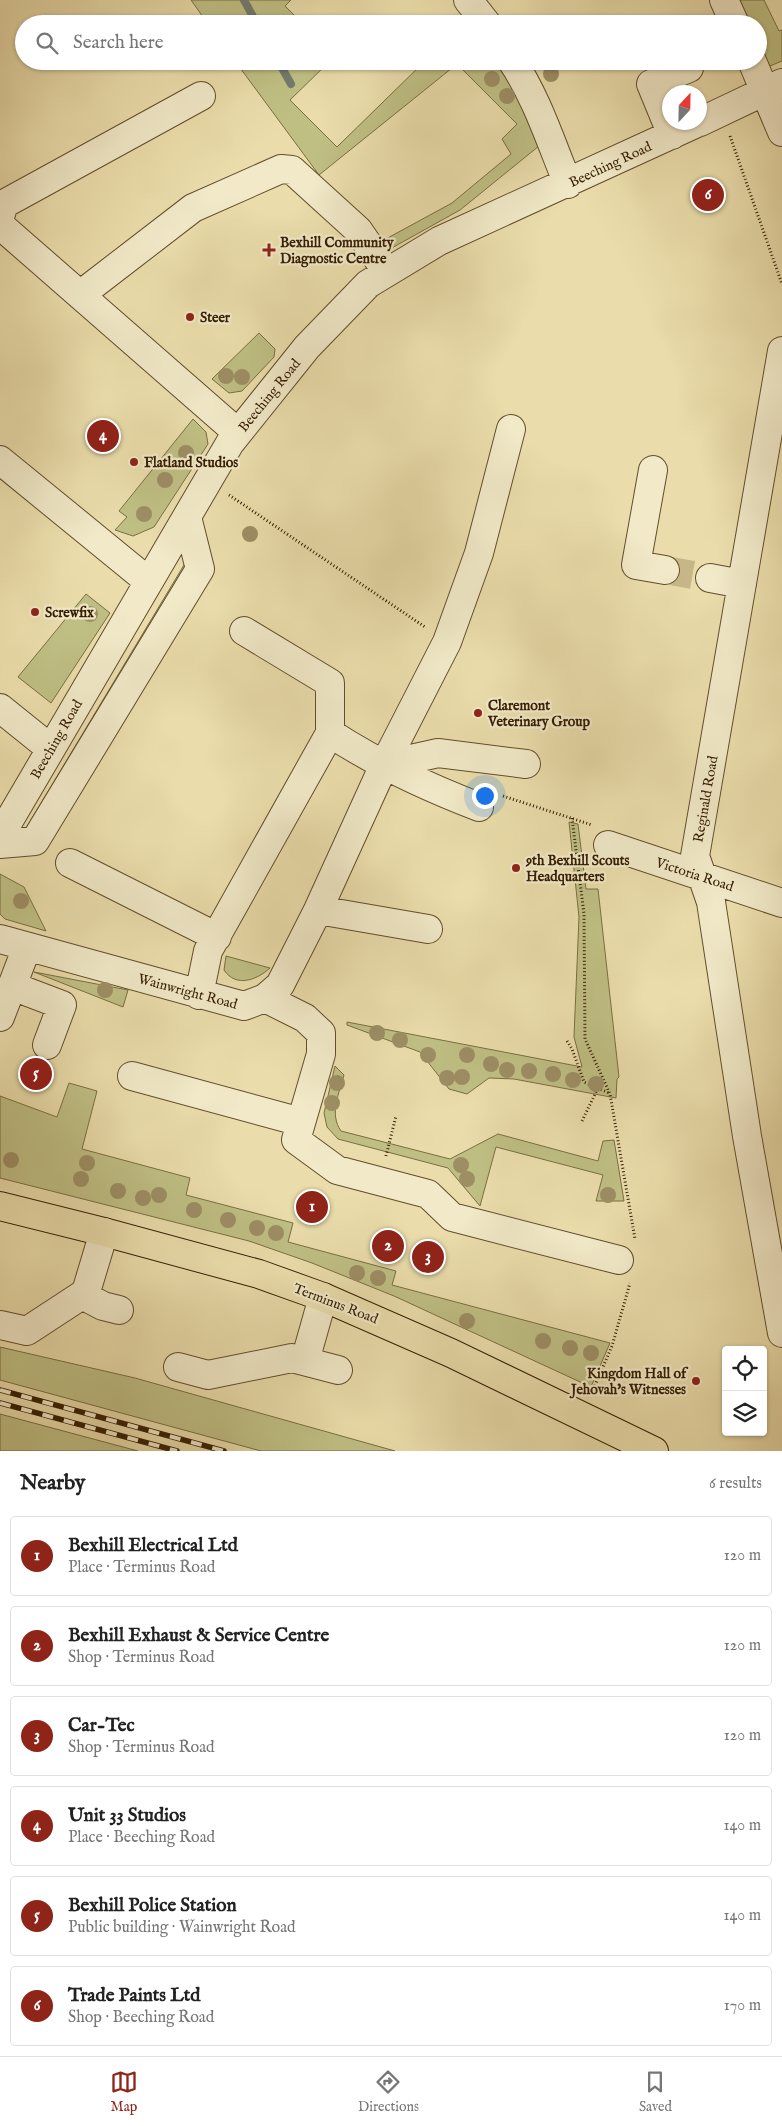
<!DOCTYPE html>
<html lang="en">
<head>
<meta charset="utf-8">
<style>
  :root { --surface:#fff; --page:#f2f2f2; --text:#222; --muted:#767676; --line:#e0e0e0; --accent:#8f2418 }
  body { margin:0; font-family:"IM FELL English",serif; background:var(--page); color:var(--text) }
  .controls { position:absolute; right:15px; bottom:15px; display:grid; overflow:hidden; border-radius:5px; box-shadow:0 1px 4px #0004 }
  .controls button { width:45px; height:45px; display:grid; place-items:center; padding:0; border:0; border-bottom:1px solid var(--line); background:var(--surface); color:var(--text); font:25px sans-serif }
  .compass { position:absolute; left:662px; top:85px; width:45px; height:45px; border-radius:50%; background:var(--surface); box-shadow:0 1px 4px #0004; rotate:22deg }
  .you { position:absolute; left:484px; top:795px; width:18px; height:18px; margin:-12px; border:4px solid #fff; border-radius:50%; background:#1a73e8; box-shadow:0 0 0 8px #1a73e833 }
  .badge { display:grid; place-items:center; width:32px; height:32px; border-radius:50%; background:var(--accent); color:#fff; font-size:16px; font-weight:700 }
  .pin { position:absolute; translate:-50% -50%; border:2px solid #fff; box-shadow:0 1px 5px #0006 }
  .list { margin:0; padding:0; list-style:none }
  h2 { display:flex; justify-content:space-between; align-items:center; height:65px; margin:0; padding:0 20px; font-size:21px }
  h2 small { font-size:16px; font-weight:400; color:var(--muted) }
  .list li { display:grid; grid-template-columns:32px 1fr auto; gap:15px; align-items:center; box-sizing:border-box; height:80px; margin:0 10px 10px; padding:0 10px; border:1px solid var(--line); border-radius:5px }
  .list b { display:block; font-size:19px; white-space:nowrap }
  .list p { margin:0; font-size:16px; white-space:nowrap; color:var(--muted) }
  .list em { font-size:16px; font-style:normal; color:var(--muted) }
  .icon { flex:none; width:28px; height:28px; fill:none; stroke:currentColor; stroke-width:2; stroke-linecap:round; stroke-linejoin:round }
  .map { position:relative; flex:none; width:782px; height:1451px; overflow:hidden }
  .search { position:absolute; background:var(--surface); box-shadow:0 1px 4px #0004; left:15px; right:15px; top:15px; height:55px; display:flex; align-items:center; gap:12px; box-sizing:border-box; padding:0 18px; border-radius:28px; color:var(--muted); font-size:19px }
  .sheet { height:605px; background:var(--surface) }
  nav { display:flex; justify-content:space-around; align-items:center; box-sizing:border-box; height:70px; border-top:1px solid var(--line); background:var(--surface); font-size:14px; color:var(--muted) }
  nav a { display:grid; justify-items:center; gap:2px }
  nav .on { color:var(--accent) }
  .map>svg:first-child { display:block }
  .green { fill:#bfbf84; stroke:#7a6e43 }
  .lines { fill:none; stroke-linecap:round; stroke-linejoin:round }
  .stream { stroke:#737b6d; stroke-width:8 }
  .minor-tunnel { stroke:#c6b789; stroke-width:28; stroke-dasharray:28 14; stroke-linecap:butt }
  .minor-casing { stroke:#624d2c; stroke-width:30 }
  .major-casing { stroke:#351d02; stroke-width:30 }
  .path { stroke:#351d02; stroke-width:3; stroke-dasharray:1 2.5; stroke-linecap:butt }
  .minor { stroke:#f1e9c8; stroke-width:28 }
  .major { stroke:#eaddab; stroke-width:28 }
  .rail-casing { stroke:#351d02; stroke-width:5.5 }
  .rail { stroke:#f1e9c8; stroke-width:4; stroke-dasharray:11; stroke-linecap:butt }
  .tree { fill:#9d8e64 }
  .poi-dot { fill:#8f2418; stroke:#f1e9c8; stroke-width:2 }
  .labels { text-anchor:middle; stroke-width:4.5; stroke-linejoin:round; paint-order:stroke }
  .street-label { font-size:14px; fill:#351d02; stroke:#f1e9c8 }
  .poi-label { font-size:14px; font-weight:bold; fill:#351d02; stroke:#f1e9c8; text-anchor:start }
</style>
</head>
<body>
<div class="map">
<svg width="782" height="1451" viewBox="0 0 782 1451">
  <rect width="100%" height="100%" fill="#eaddab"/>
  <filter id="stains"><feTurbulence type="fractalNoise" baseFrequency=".004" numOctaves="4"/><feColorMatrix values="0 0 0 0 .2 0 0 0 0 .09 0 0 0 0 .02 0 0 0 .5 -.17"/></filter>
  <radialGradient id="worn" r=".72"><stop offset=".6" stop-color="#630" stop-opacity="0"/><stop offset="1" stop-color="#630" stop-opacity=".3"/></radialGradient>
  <!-- green -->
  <path class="green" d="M191,0H291L285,6L303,24H208Z
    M738,0H764L779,31L782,30V61L765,68L758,51V24H747Z
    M235,61H330L290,100L337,147L425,61H500L513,80L539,146L460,210L390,249L384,240L452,203L511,154L502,139L517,124L457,64L319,175Z
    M259,333L275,349L274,357L242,391L229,393L212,379Z
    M193,419L206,432L208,444L154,527L133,536L115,530L127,517L119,511Z
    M187,560V570L32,830L23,833Z
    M86,594L110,613L51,703L18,677Z
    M569,822L578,824L586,889H598L619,1077L617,1079L616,1098L514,1079L489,1078L467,1094L449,1089L420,1052L347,1025V1022L582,1067L574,1037L579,917Z
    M0,874L24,887L46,931L5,919L0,914Z
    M226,956L270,968C257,980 236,988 224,970Z
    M34,972L128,990L123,1007Z
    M335,1066L344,1075C339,1094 329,1114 341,1131L450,1159L498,1134L598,1161L603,1141L614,1140L624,1201H596L603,1175L496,1147L480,1206L448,1168L338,1139L327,1127L324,1113Z
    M69,1083L97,1091L82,1149L190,1178L186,1195L293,1223L288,1242L396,1271L392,1285L610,1343L591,1387L394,1296L312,1263L249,1241L0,1178V1096L57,1117Z
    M0,1347L135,1378L395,1451H261L0,1380Z
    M0,1414L138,1451H0Z"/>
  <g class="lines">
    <!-- stream -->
    <path class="stream" d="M244,0L257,24
      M278,61L291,84"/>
    <!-- minor-tunnel -->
    <path class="minor-tunnel" d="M665,570L710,578"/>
    <defs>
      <path id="minor" d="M468,0L487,24
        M724,0L735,24
        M512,61C537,98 551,143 568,184
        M752,61L782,132
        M700,122L782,83
        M672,135L651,84L689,68
        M0,217L4,204L201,96
        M0,225L238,433
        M80,295L193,208L281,169L292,170L358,230L387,272
        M782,351L695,856L711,902L747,1136L782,1333
        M0,460L148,581
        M653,470L636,565L665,570
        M710,578L742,584
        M244,631L330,683V733
        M0,708L51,749
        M384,765L438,753L526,764
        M0,836L230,443L307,347L368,284L439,241L699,122
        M0,844L35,841L200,569L187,517
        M608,845L782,903
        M70,863L217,937
        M318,910L428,929
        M0,939L244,1006L265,998L280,985L318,910L384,765L447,642L479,553L511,429
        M27,947L12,986L62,1005L47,1045
        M199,995L208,951L330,733C377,764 427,787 479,807
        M265,998L305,1018L321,1033V1054L296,1140L337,1170L428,1194L452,1217L619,1260
        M0,1017L12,986
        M132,1076L301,1122
        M82,1295L86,1292L104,1232
        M0,1325L27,1331L82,1295L103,1306L119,1310
        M305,1361L323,1297
        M178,1367L208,1375L292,1358L338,1370"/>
      <path id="major" d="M0,1206L104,1232L259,1274L323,1297L451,1353L654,1451"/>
    </defs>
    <!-- minor casing -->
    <use href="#minor" class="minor-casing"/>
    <!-- major casing -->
    <use href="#major" class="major-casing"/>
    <!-- path -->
    <path class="path" d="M730,136L782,284
      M229,495L425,627
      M503,796L592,825
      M572,818L584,914L585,1039L610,1094L635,1239
      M567,1041L572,1049L584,1082L609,1093
      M582,1121L598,1088
      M386,1156L396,1116
      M592,1392L612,1346L630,1283"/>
    <!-- minor -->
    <use href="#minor" class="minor"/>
    <!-- major -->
    <use href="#major" class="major"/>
    <defs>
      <path id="rail" d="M0,1390L224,1451
        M0,1403L177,1451"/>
    </defs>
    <!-- rail casing -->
    <use href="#rail" class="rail-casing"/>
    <!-- rail -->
    <use href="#rail" class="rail"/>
  </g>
  <!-- trees -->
  <g class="tree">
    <circle cx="551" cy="74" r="8"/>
    <circle cx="492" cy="79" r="8"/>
    <circle cx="507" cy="96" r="8"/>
    <circle cx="226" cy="376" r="8"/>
    <circle cx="242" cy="377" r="8"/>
    <circle cx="186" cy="453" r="8"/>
    <circle cx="165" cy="480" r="8"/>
    <circle cx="144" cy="514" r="8"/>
    <circle cx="250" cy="534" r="8"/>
    <circle cx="90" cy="614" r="8"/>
    <circle cx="21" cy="901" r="8"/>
    <circle cx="105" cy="990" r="8"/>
    <circle cx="377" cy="1033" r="8"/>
    <circle cx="400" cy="1040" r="8"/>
    <circle cx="428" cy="1055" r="8"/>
    <circle cx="467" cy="1055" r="8"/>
    <circle cx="491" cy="1064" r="8"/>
    <circle cx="507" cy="1070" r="8"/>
    <circle cx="529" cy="1071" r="8"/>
    <circle cx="553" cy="1074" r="8"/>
    <circle cx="462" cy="1077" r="8"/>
    <circle cx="447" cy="1078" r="8"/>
    <circle cx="573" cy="1080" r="8"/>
    <circle cx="337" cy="1083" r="8"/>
    <circle cx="596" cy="1084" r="8"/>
    <circle cx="332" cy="1103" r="8"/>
    <circle cx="11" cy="1160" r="8"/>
    <circle cx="87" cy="1163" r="8"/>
    <circle cx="461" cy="1165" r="8"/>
    <circle cx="81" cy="1179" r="8"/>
    <circle cx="467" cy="1179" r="8"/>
    <circle cx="118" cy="1191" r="8"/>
    <circle cx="159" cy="1195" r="8"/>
    <circle cx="608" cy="1195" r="8"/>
    <circle cx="143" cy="1198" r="8"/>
    <circle cx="194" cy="1210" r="8"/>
    <circle cx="228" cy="1220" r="8"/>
    <circle cx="257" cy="1228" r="8"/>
    <circle cx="276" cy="1233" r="8"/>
    <circle cx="357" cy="1273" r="8"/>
    <circle cx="378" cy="1278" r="8"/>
    <circle cx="467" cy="1321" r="8"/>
    <circle cx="543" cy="1341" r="8"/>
    <circle cx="570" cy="1348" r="8"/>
    <circle cx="591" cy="1353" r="8"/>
  </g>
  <!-- markers -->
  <g class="poi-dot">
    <path d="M266.5 242.5h5v5h5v5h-5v5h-5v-5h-5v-5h5z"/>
    <circle cx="190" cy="317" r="5"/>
    <circle cx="134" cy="462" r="5"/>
    <circle cx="35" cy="612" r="5"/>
    <circle cx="478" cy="713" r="5"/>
    <circle cx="516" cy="868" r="5"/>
    <circle cx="696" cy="1381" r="5"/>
  </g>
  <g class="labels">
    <!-- street labels -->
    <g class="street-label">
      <text transform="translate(610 164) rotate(-25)" y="5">Beeching Road</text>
      <text transform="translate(269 395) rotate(-51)" y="5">Beeching Road</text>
      <text transform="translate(56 739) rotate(-60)" y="5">Beeching Road</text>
      <text transform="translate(705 799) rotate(-80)" y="5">Reginald Road</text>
      <text transform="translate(695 874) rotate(18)" y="5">Victoria Road</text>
      <text transform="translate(188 991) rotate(15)" y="5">Wainwright Road</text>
      <text transform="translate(336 1303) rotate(21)" y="5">Terminus Road</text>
    </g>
    <!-- poi labels -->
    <g class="poi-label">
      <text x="280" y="247">Bexhill Community<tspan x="280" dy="16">Diagnostic Centre</tspan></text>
      <text x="200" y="322">Steer</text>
      <text x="144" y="467">Flatland Studios</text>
      <text x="45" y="617">Screwfix</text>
      <text x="488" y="710">Claremont<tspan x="488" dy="16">Veterinary Group</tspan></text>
      <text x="526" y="865">9th Bexhill Scouts<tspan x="526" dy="16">Headquarters</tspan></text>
      <text x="686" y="1378" text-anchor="end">Kingdom Hall of<tspan x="686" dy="16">Jehovah's Witnesses</tspan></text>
    </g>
  </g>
  <rect width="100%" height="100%" filter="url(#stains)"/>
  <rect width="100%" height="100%" fill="url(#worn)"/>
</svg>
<div class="controls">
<button><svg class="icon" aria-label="locate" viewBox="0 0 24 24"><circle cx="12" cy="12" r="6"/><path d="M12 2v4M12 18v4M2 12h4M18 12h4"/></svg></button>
<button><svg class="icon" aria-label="layers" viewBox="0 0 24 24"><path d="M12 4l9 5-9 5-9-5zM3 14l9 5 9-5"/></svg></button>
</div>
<svg class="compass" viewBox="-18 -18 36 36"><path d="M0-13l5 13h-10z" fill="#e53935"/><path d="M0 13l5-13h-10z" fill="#767676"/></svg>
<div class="you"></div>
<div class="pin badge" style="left:312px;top:1207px">1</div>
<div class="pin badge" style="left:388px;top:1246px">2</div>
<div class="pin badge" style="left:428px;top:1257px">3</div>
<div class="pin badge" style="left:103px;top:436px">4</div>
<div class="pin badge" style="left:36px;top:1074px">5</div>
<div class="pin badge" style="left:708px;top:195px">6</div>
<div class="search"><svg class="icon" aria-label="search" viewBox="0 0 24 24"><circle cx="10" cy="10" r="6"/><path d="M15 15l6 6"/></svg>Search here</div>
</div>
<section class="sheet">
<h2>Nearby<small>6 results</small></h2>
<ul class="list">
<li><span class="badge">1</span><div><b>Bexhill Electrical Ltd</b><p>Place · Terminus Road</p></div><em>120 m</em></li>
<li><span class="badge">2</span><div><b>Bexhill Exhaust &amp; Service Centre</b><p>Shop · Terminus Road</p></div><em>120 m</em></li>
<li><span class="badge">3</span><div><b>Car-Tec</b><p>Shop · Terminus Road</p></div><em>120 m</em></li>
<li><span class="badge">4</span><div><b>Unit 33 Studios</b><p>Place · Beeching Road</p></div><em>140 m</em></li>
<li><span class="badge">5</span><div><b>Bexhill Police Station</b><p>Public building · Wainwright Road</p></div><em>140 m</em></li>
<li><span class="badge">6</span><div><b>Trade Paints Ltd</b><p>Shop · Beeching Road</p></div><em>170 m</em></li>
</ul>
</section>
<nav>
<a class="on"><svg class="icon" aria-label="map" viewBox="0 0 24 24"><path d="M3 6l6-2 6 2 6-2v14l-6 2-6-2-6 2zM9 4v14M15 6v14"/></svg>Map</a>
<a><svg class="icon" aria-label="directions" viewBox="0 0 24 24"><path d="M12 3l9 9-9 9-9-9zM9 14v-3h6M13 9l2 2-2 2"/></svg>Directions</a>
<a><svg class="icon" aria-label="saved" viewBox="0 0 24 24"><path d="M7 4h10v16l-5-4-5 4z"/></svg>Saved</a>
</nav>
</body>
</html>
